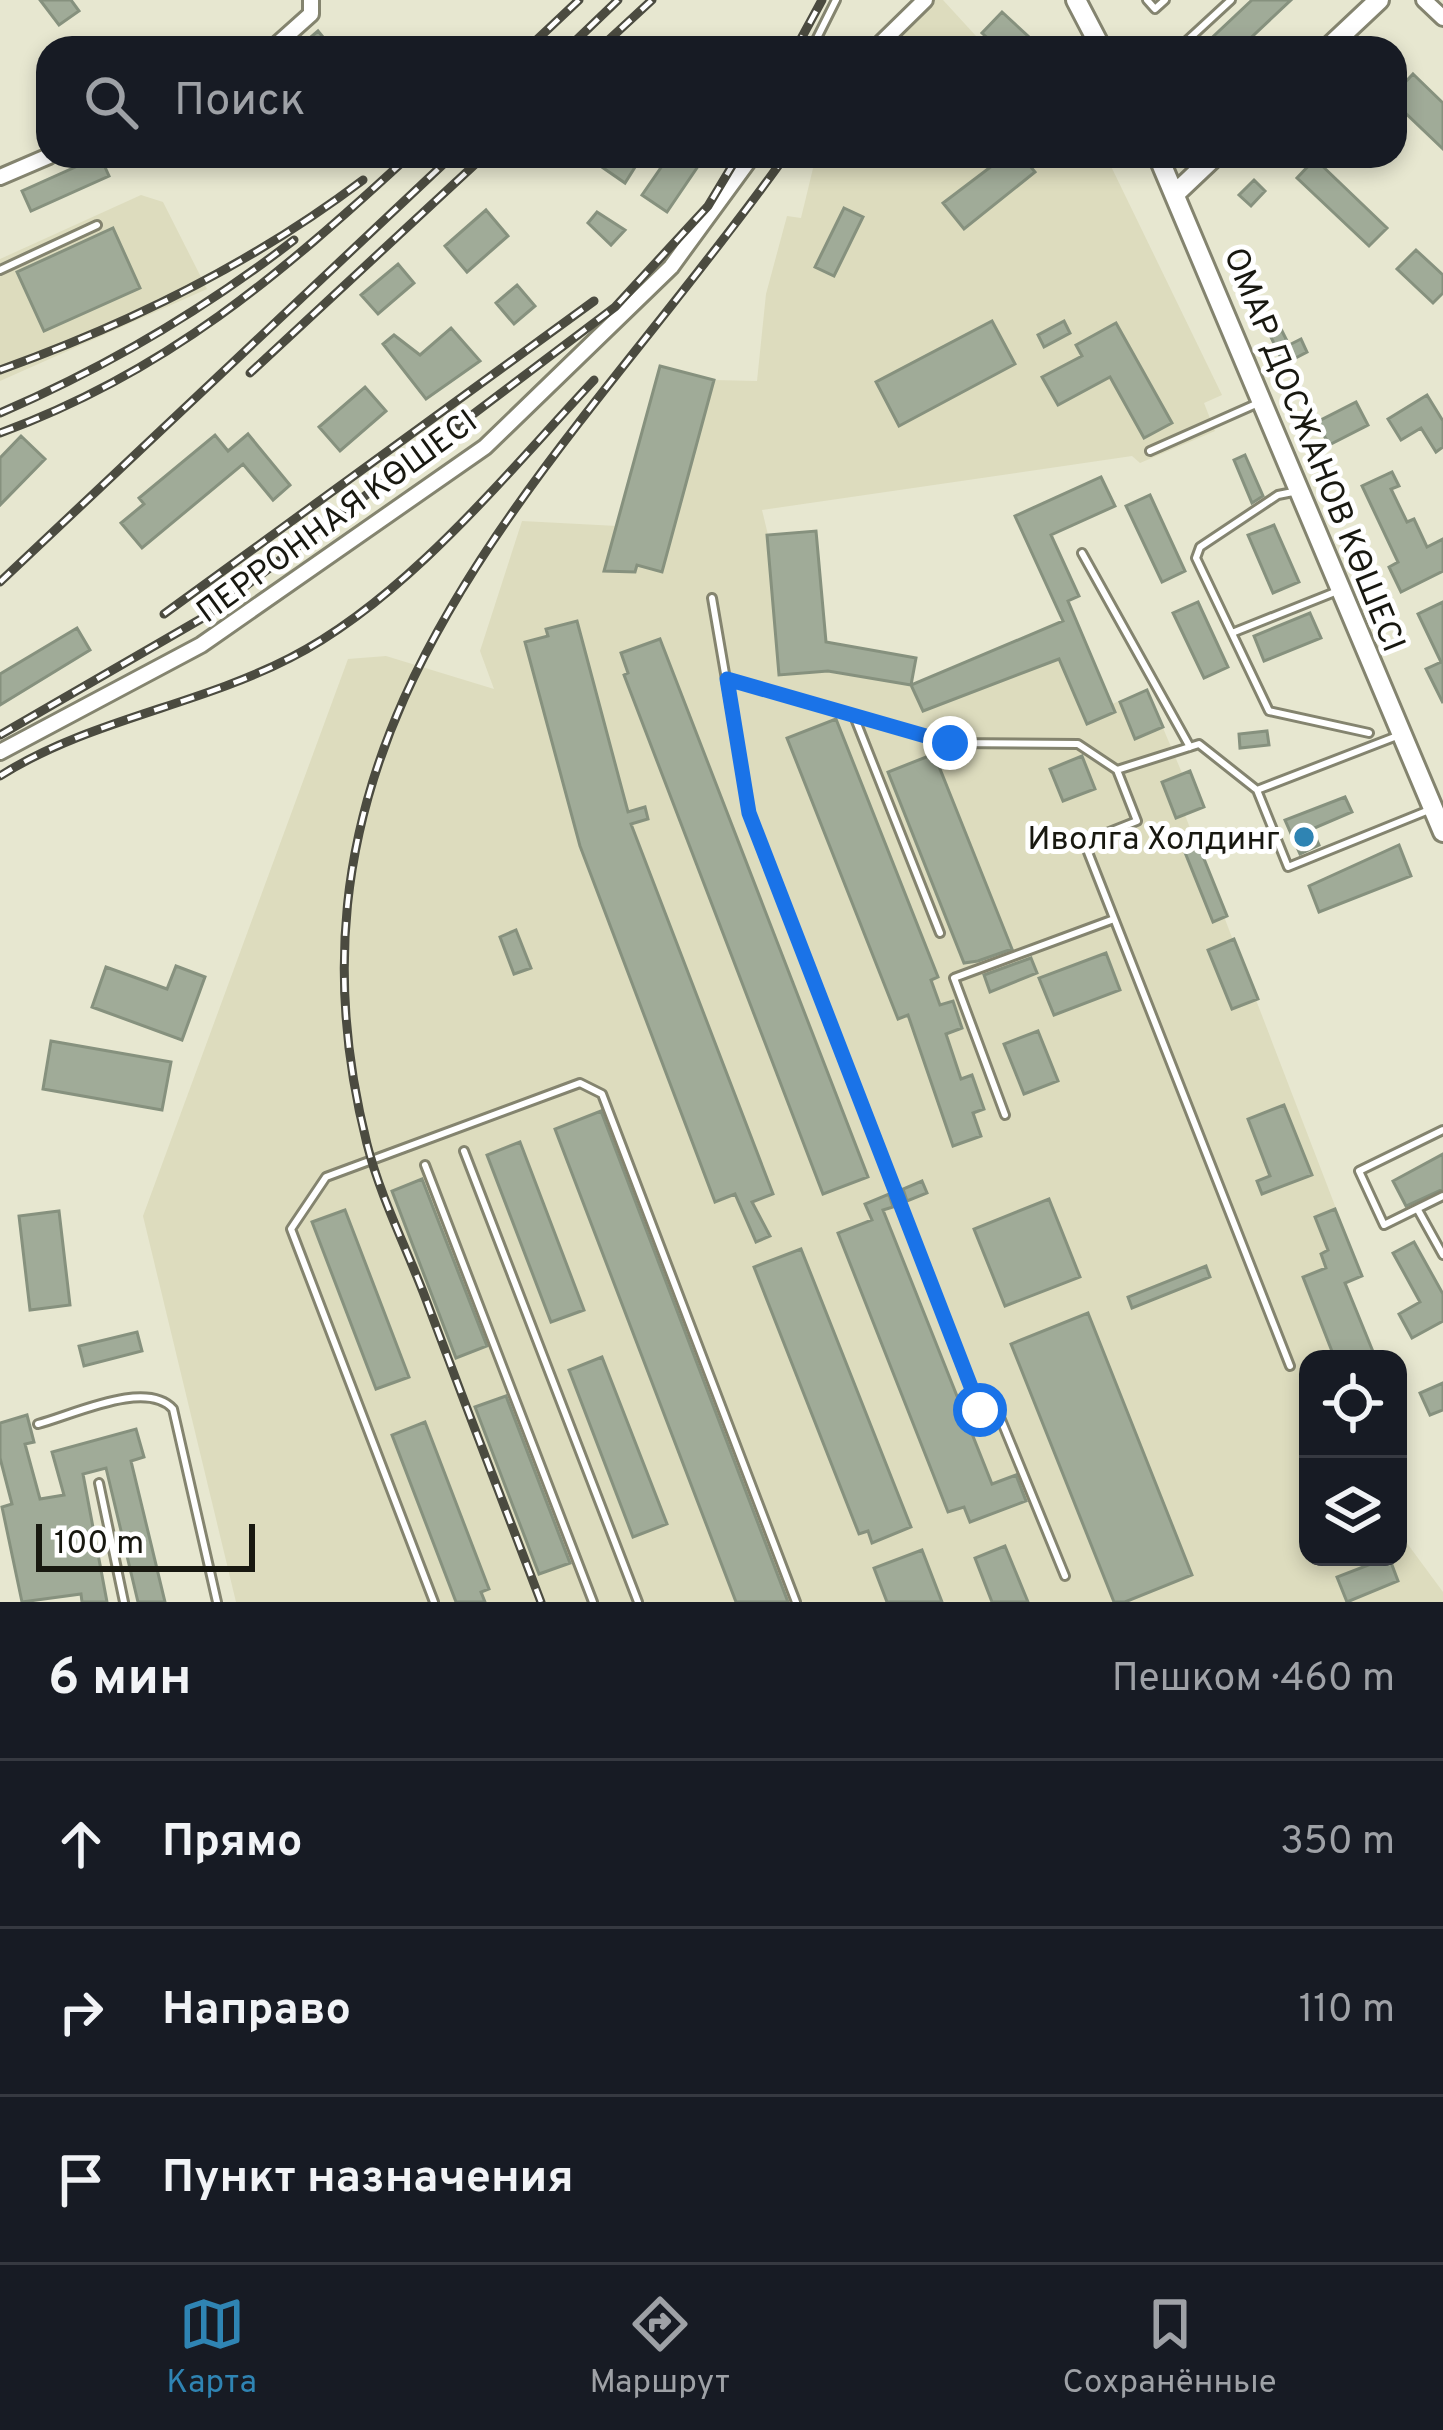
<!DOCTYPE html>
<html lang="ru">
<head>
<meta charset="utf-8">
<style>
  :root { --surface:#171b24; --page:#242831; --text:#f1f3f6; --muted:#9ea1a6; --line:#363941; --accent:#2f84b3 }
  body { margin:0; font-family:Overpass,sans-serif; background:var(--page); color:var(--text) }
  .controls { position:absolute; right:36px; bottom:36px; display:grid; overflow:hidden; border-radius:24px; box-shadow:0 6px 18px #0003 }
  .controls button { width:108px; height:108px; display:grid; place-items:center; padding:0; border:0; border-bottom:3px solid var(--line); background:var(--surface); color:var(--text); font:60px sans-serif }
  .scale { position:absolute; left:36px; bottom:30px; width:219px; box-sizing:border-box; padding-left:12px; border:6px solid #181810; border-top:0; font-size:33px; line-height:42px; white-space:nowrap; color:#181810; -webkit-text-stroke:9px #fff; paint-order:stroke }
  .stop { position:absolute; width:36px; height:36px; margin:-27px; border:9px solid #1a73e8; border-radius:50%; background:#fff }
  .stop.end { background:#1a73e8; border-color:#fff; box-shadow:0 3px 12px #0008 }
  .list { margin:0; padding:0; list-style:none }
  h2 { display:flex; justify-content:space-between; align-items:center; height:156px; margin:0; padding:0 48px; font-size:51px }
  h2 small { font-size:39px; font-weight:400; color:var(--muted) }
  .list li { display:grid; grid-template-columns:78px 1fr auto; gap:36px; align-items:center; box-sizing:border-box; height:168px; padding:0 48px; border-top:3px solid var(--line) }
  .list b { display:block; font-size:45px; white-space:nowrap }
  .list em { font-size:39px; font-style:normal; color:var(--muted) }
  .icon { flex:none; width:66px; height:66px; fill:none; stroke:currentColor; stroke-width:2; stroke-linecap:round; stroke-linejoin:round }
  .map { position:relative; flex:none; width:1443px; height:1602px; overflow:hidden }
  .search { position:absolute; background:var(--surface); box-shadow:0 6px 18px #0003; left:36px; right:36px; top:36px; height:132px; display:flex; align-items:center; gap:30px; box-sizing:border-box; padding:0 42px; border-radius:36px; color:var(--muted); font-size:45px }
  .sheet { height:660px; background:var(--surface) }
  nav { display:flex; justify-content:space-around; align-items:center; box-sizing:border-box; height:168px; border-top:3px solid var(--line); background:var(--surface); font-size:33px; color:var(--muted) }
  nav a { display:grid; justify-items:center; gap:6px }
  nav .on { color:var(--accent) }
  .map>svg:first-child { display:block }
  .built { fill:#dddcbe }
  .building { fill:#a0ab98; stroke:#86917e; stroke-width:3 }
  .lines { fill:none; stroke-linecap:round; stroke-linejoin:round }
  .lane-casing { stroke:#84846f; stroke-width:12 }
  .street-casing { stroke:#84846f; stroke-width:20 }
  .secondary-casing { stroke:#84846f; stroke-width:24 }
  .lane { stroke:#fff; stroke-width:6 }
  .street { stroke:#fff; stroke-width:14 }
  .secondary { stroke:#fff; stroke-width:18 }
  .rail-casing { stroke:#4b4b40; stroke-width:9 }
  .rail { stroke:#fff; stroke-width:4.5; stroke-dasharray:14; stroke-linecap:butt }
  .route { stroke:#1a73e8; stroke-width:15 }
  .poi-dot { fill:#2f84b3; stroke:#fff; stroke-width:4.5 }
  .labels { text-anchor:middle; stroke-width:10; stroke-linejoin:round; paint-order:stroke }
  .street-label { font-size:33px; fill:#181810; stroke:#fff }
  .poi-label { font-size:33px; fill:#181810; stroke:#fff; text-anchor:end }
</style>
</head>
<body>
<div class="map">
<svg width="1443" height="1602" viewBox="0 0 1443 1602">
  <rect width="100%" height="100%" fill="#e7e7d0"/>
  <!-- built -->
  <path class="built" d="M935,0H943L987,48H891Z
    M816,156H1106L1222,395L1204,403L1215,431L1140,463L1132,456L762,510L768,535L816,531L826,642L916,658L912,684L1074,616L1112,704L1147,690L1182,773L1190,771L1204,807L1185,815L1362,1276L1346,1283L1376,1359H1308V1557H1398V1531L1443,1592V1602H236L143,1216L348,659L386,656L494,689L480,651L522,521L617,526L660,366L714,380L757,381L766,294L787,216L801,218Z
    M141,195L163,202L207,289L0,381V259Z"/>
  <!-- building -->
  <path class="building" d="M40,0H71L79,11L59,25Z
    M1252,0H1291L1240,48H1201Z
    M1002,12L1041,48H998L982,33Z
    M318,31L332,48H298Z
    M1413,74L1443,103V149L1395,103V93Z
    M100,156L109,176L31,211L22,191Z
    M586,156H642L625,183Z
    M669,156H705L667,212L642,195Z
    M1005,156H1022L1035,172L964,229L943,203Z
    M1315,159L1387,228L1369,246L1297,178Z
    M1254,180L1265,191L1251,206L1239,195Z
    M844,208L863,217L834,276L815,267Z
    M486,210L508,236L467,272L445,246Z
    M597,212L625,230L611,245L588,223Z
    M113,228L140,288L44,331L17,272Z
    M1416,250L1443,275V293L1433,303L1397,269Z
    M398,264L414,283L378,314L361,295Z
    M517,285L535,306L514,324L496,303Z
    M1276,319L1289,345L1301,339L1307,352L1284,364L1265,325Z
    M992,321L1015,364L899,426L876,382Z
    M1064,321L1070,333L1044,347L1038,335Z
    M1116,323L1172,423L1144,438L1110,377L1058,405L1042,377L1082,356L1076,345Z
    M451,328L480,361L426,399L383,344L394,335L420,355Z
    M660,366L714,380L662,572L637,565L635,572L604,571Z
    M365,387L386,411L340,451L319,427Z
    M1427,395L1443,421V447L1436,452L1421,428L1401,440L1388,419Z
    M1356,402L1368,425L1329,445L1317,422Z
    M248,434L290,485L273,500L243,464L142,548L121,523L144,504L139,498L215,435L228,451Z
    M21,436L45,459L0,505V458Z
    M1245,455L1263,496L1252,503L1234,460Z
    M1392,472L1399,486L1391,489L1407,522L1414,519L1427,547L1443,539V571L1401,592L1389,567L1398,562L1362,486Z
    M1101,477L1115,506L1051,535L1079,596L1068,601L1115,712L1087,724L1059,659L923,711L911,685L1063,621L1015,516Z
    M1150,495L1185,571L1162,582L1126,506Z
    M1274,525L1299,582L1273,593L1248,535Z
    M816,531L826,642L916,658L911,685L828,671L779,675L767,535Z
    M1198,602L1228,667L1204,678L1173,613Z
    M1443,602V703L1426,669L1441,662L1418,614Z
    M1310,613L1321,638L1264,661L1254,636Z
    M577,621L628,812L645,807L648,819L631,824L773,1194L752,1202L770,1236L756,1242L735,1194L715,1202L580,846L525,642L548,636L546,629Z
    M77,628L90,650L0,705V674Z
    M660,639L868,1177L823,1194L624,675L628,673L621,653Z
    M1147,690L1163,727L1135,739L1120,702Z
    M836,719L938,977L931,980L940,1005L953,1001L962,1028L946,1034L961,1079L972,1075L984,1109L973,1113L981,1136L953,1146L908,1015L898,1019L787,738Z
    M1267,731L1269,745L1240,748L1239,734Z
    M934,754L1012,949L978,961L964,963L888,772Z
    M1082,756L1095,789L1063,801L1050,769Z
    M1190,771L1204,807L1176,818L1162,782Z
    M1345,797L1352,812L1312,829L1319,845L1300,854L1285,820Z
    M1196,839L1227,916L1213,922L1182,845Z
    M1399,845L1411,876L1319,912L1309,886Z
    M516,930L531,968L514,974L500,937Z
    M1234,939L1258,999L1232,1009L1208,950Z
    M1106,953L1120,990L1054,1015L1039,978Z
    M1031,958L1037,973L990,992L984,975Z
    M176,966L205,977L182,1040L92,1007L106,967L167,989Z
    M1038,1031L1058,1081L1024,1094L1004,1044Z
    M51,1041L171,1062L162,1110L43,1089Z
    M1284,1105L1312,1175L1262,1194L1257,1181L1270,1176L1248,1119Z
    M601,1111L788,1602H736L555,1129Z
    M520,1142L584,1310L551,1322L487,1155Z
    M1443,1154V1189L1406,1206L1393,1181Z
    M422,1179L487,1346L456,1358L392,1191Z
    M922,1181L927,1193L907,1201L903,1189Z
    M889,1194L893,1207L883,1210L992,1484L1016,1475L1026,1501L970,1522L964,1507L948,1512L838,1233L872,1220L865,1204Z
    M1049,1199L1080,1277L1005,1306L974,1229Z
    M1335,1209L1362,1276L1345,1283L1376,1359H1335L1303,1277L1326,1268L1321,1254L1328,1250L1315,1217Z
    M345,1210L409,1377L376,1389L312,1222Z
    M59,1211L70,1305L30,1310L19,1216Z
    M1414,1242L1443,1294V1321L1412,1338L1399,1314L1420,1302L1393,1253Z
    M801,1249L911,1527L872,1543L868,1531L859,1534L754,1267Z
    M1206,1266L1210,1277L1132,1308L1128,1297Z
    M1088,1313L1192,1575L1125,1602H1114L1011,1344Z
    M137,1332L142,1351L84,1366L79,1346Z
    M602,1357L667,1524L633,1537L569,1370Z
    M1443,1383V1410L1430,1415L1420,1393Z
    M506,1396L570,1563L539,1574L475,1407Z
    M27,1415L34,1442L25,1444L40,1499L64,1495L52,1452L136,1429L144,1457L131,1461L165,1602H138L106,1468L83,1474L107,1602H82L81,1594L22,1602L2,1507L12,1504L0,1458V1423Z
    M425,1422L489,1589L481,1592L485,1602H456L392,1435Z
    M1005,1546L1028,1602H992L975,1558Z
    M922,1550L942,1602H887L874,1568Z
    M1389,1557L1398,1581L1347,1602L1337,1577Z"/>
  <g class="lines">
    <defs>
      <path id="lane" d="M1147,0L1155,9L1165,0
        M812,48L836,0
        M1179,48L1231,0
        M0,270L97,225
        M1150,451L1256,404
        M1298,491L1278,495L1200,547L1196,558L1269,711L1369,733
        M1082,553L1190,747
        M712,598L749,813L980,1410H997L1065,1576
        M1232,633L1340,590
        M726,679L950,743L1078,744L1117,770L1199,744L1257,790L1397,736
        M854,716L940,933
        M1117,770L1137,821L1084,842L1290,1366
        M1257,790L1288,867L1429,810
        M1005,1115L954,978L1114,919
        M1443,1130L1359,1171L1384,1225L1443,1196
        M464,1151L638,1602
        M425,1165L593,1602
        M1418,1210L1443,1255
        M38,1424C73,1415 146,1379 173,1409L217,1602
        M99,1483L124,1602
        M434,1602L291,1229L326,1177L580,1083L602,1094L796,1602"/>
      <path id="street" d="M1424,0L1443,18
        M273,48L311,14V0
        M876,48L925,0
        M0,177L49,156
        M0,752L201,645L485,447L671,267L752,156"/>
      <path id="secondary" d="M1076,0L1101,48
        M1328,48L1379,0
        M1158,156L1443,832
        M1177,192L1215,156"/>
    </defs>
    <!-- lane casing -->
    <use href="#lane" class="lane-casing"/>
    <!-- street casing -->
    <use href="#street" class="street-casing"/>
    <!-- secondary casing -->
    <use href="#secondary" class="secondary-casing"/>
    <!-- lane -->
    <use href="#lane" class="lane"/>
    <!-- street -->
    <use href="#street" class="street"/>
    <!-- secondary -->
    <use href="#secondary" class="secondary"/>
    <defs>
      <path id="rail" d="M528,48L579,0
        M568,48L618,0
        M600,48L652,0
        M796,48L822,0
        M0,370C129,324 253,263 363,180
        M250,373L484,156
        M0,413C107,367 202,311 294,240
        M0,433C167,372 281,274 409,156
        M0,582L452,156
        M164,614L594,301
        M0,735L206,616L615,307L708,206L738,156
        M0,776C88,720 197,706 290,658C406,599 506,474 594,380
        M541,1602C502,1500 463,1399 425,1297C406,1247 380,1196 367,1144C259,717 558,473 781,162"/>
    </defs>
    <!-- rail casing -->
    <use href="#rail" class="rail-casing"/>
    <!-- rail -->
    <use href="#rail" class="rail"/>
  </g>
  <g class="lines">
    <!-- route -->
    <path class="route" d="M950,743L727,679L749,813L980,1410"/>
  </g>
  <!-- markers -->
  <circle class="poi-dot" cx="1304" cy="837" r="12"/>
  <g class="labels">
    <!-- street labels -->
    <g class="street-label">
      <text transform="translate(1316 449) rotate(68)" y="12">ОМАР ДОСЖАНОВ КӨШЕСІ</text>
      <text transform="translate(336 515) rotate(-36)" y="12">ПЕРРОННАЯ КӨШЕСІ</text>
    </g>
    <!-- poi labels -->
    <g class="poi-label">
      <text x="1280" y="849">Иволга Холдинг</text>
    </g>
  </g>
</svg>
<div class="controls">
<button><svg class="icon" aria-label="locate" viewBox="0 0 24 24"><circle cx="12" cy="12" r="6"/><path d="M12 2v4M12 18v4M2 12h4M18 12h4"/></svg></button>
<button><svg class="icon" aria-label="layers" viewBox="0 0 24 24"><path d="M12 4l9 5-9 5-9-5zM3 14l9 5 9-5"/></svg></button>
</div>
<div class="scale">100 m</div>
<div class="stop" style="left:980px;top:1410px"></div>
<div class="stop end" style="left:950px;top:743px"></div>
<div class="search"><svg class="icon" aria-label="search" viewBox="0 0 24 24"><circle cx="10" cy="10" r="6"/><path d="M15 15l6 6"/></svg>Поиск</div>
</div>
<section class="sheet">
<h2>6 мин<small>Пешком · 460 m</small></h2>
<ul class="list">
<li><svg class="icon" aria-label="ahead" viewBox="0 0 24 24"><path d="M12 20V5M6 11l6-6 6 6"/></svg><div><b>Прямо</b></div><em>350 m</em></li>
<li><svg class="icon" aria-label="right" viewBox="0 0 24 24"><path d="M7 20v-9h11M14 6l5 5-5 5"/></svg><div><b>Направо</b></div><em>110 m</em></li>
<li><svg class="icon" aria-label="arrive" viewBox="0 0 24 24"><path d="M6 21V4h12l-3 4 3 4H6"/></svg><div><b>Пункт назначения</b></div></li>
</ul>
</section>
<nav>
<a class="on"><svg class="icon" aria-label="map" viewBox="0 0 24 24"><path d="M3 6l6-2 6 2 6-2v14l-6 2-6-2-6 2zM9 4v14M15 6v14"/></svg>Карта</a>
<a><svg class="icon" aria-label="directions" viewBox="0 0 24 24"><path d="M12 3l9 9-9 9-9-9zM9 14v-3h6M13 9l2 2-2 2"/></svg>Маршрут</a>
<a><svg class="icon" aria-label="saved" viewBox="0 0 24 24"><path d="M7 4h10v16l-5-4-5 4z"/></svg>Сохранённые</a>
</nav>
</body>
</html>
